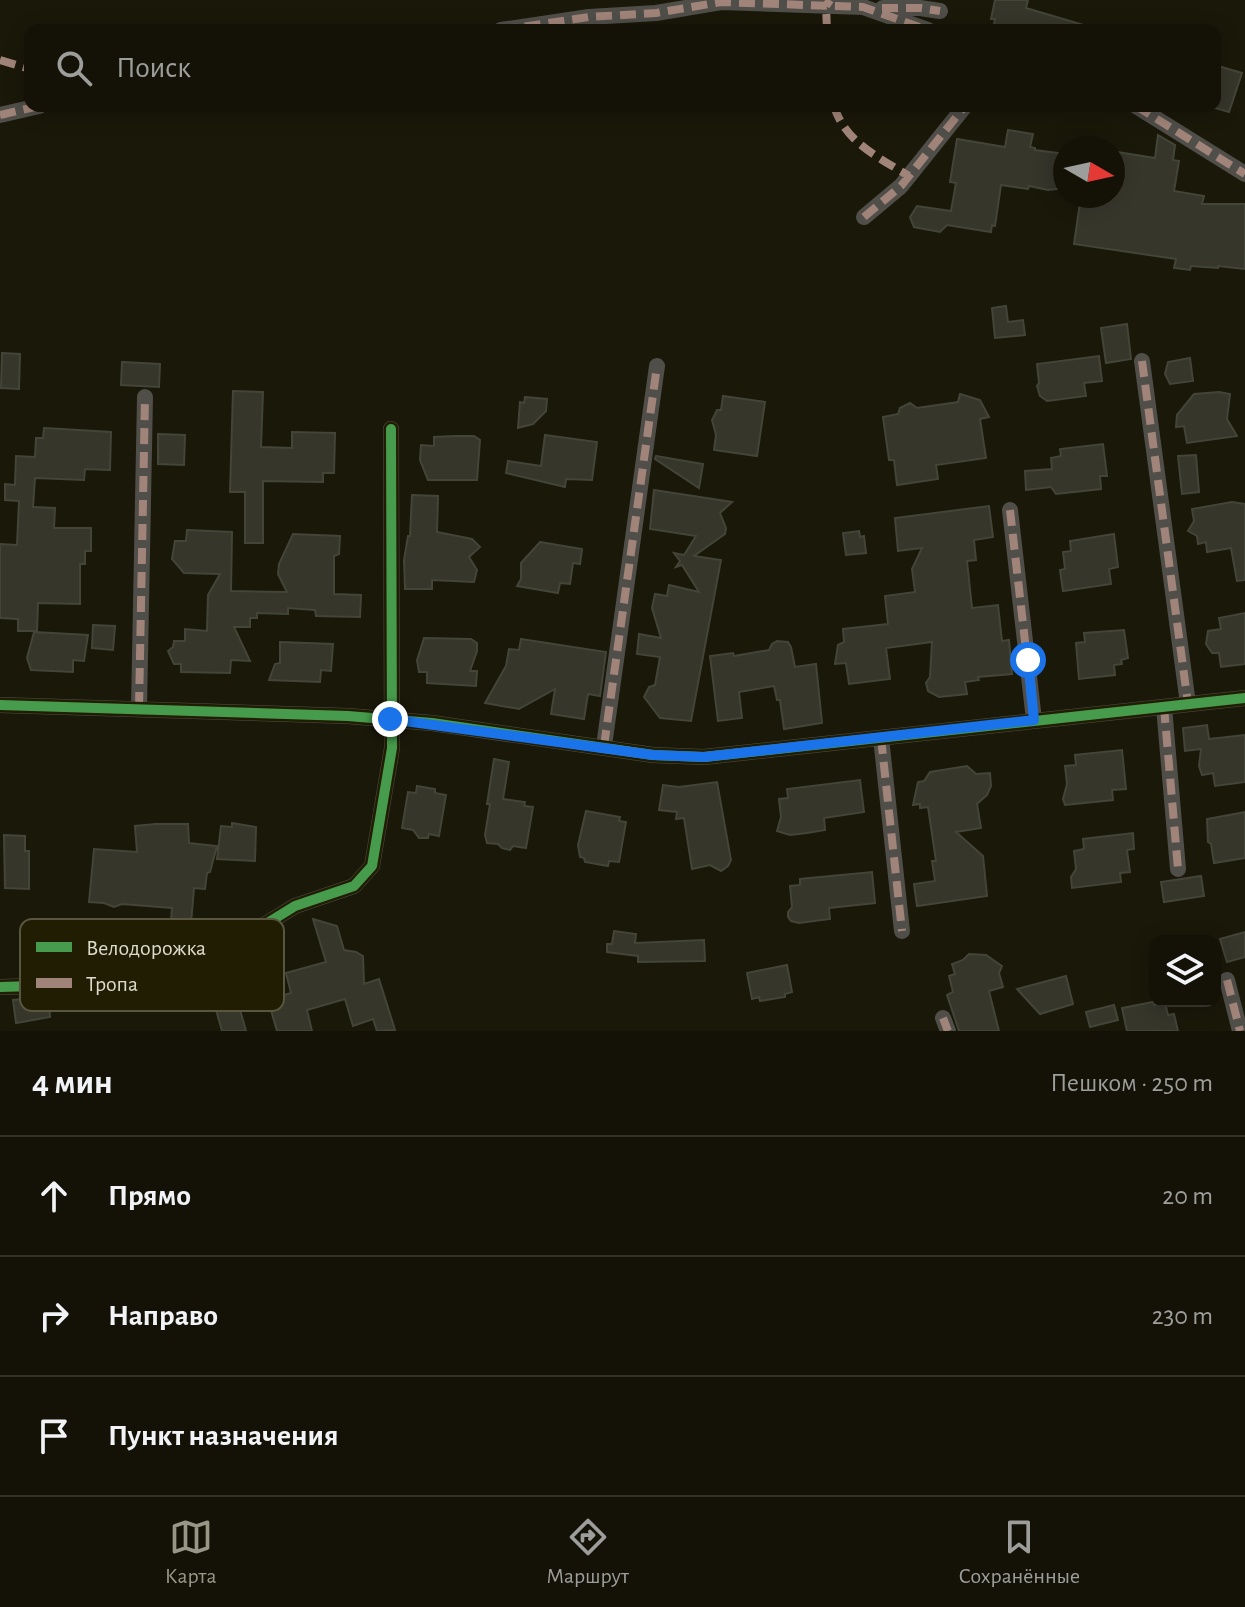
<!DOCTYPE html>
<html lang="ru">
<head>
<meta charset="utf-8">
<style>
  :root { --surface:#141207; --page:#1d1b11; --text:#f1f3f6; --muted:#9d9e9b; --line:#333228; --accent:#989787 }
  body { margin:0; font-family:"Alegreya Sans",sans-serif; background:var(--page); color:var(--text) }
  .controls { position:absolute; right:24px; bottom:24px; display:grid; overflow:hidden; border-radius:16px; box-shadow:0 4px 20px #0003 }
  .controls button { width:72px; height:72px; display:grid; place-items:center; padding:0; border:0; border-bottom:2px solid var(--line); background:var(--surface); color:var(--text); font:40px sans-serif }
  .compass { position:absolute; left:1053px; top:136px; width:72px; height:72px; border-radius:50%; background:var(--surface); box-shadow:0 4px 20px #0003; rotate:99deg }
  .stop { position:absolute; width:24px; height:24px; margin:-18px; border:6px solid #1a73e8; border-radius:50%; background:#fff }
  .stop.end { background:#1a73e8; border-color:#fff; box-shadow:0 2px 8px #0008 }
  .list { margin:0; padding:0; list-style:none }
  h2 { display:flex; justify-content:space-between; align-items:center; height:104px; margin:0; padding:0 32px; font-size:34px }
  h2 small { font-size:26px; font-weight:400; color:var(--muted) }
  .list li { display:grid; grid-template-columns:52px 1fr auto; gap:24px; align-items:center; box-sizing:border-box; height:120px; padding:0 32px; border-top:2px solid var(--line) }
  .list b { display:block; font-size:30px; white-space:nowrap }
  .list em { font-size:26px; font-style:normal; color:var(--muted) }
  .icon { flex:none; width:44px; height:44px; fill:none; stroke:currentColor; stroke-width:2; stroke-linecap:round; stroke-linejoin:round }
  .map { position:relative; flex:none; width:1245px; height:1031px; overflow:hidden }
  .search { position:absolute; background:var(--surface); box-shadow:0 4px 20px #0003; left:24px; right:24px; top:24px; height:88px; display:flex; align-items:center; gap:20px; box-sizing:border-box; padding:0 28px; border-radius:16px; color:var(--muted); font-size:30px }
  .sheet { height:464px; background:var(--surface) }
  nav { display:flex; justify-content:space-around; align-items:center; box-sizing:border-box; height:112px; border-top:2px solid var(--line); background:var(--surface); font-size:22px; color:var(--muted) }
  nav a { display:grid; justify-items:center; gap:4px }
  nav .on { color:var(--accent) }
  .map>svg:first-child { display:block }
  .building { fill:#36362b; stroke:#434539; stroke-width:2 }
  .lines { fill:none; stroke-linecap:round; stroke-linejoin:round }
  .street { stroke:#504e49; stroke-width:16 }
  .quiet { stroke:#a18479; stroke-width:8; stroke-dasharray:16 8; stroke-linecap:butt }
  .cycleway-casing { stroke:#201d03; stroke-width:15 }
  .cycleway { stroke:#469c4c; stroke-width:10 }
  .route { stroke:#1a73e8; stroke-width:10 }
  .key { fill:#201d03; stroke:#58563f; stroke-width:2 }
  .key-label { font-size:22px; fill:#dcdbcb }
</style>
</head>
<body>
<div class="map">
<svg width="1245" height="1031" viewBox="0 0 1245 1031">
  <rect width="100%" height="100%" fill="#1a1809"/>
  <!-- building -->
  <path class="building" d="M995,0H1028L1026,8L1087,26V30H993L995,19H991Z
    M1215,65L1242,73L1229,112L1215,108Z
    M1008,130L1033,134L1030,147L1035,148V150L1065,154V188L1048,190L1029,186L1028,189L1001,185L995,226L992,225L991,232L947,225L940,232L914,227L910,217L917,206L951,211L956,183L950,182L957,139L1005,147Z
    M1158,135L1175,145L1173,160L1179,161L1174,191L1204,196L1202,204H1245V269L1218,266V268L1191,266L1190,270L1174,268L1176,259L1074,244L1081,196H1113L1117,152L1155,158Z
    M1006,306L1008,322L1023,320L1025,335L995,338L992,308Z
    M1127,324L1131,359L1106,363L1101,328Z
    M2,353L20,354L19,389L1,388Z
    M1099,356L1102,381L1084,383L1086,396L1047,401L1040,396L1037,386L1039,383L1037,364Z
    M1190,358L1193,381L1170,384L1165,374L1168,362Z
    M122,362L160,364L159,387L121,385Z
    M233,391L263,392L261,447L292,448V432L335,433L334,473H323V482L263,481V543H245V492H230Z
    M1219,392L1230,394L1227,419L1237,436L1187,443L1184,426L1176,427L1177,415L1194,394Z
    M960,394L980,400L989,417L980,419L986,458L936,465L938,479L897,485L894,460H889L883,417L898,414L900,408L910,403L917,408L958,402Z
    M723,396L765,402L757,456L714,450L716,435L712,420L717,410H721Z
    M525,397L547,399L546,411L533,424L518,428L520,402L524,403Z
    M44,428L111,432L110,470L85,469L84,480L35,478L33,507L55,508L54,528H91V551H85V564H80V604L38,603L37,631H18V619L0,618V544L17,545L19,501L5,500V484L15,485L16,456L35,457L36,438H43Z
    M158,434L185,435L184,465L158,464Z
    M545,435L597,442L592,480L566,479L565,487L506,473L508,461L541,466Z
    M455,436H474L480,440L477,480H428L420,460L421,445L434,446V437Z
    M1103,444L1107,476H1100L1101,489L1056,494L1051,487L1026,490L1025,471L1052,469L1051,458L1061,456L1060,449Z
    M1196,455L1199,492L1182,494L1178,456Z
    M656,456L703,464L699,488L655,459Z
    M654,490L732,502L720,513L726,528L725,534L694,556L721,560L691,721L660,718L644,697L649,687L655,685L660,657L637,654L639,634L661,638L652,608L655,594L667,596L669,585L699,592L682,565L676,567L680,561L674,553L684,555L696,536L650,529Z
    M412,495L438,496L437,532L472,539L480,547L469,557L477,570L474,582L432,580V589H405L404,560L408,536H410Z
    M1232,502L1245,504V580L1237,581L1231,548L1207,552L1206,542L1198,544L1197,536L1188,531L1194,521L1192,509Z
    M989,506L993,537L974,540L976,560L967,561L972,608L998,605L1002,641L1009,640L1012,674L978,677L979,680L965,682L967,694L939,697L928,691L926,683L930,677L932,642L886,648L890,679L849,684L846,663L835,664L838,645L844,642L843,629L888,624L885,596L915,592L912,569L922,548L898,551L895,518Z
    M187,530L232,532L231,591L287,592L278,574L279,564L293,534L340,536L339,554L334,556V594L361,595L360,617L316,616L315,610L288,608V614L257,613V618H250V627H234L250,661L231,660L230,673L181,672V664H174L168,651L173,647L174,641H185V629L207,631L208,595L220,574L184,573L172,559L175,541H186Z
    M859,531L860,537L864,536L866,553L846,555L843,533Z
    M1114,534L1118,567L1109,569L1111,584L1063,591L1060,570L1065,569L1063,552L1071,551L1070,541Z
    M540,542L582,549L580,564L573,563L570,584L560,583L558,593L517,586L521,579V563Z
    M1245,613V664L1221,667L1219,653H1212L1206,644L1208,631L1221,629L1219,618Z
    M93,625L115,626L113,650L92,648Z
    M1124,630L1128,658L1121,660L1122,664L1114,665L1115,675L1079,679L1076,643L1085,642L1084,633Z
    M34,632L88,635L84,661L73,660V672L31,670L27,658Z
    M424,638L471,639L477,643V651L470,671H477L476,686L427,683V672H419L417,660Z
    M521,639L606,652L600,696L588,694L584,719L551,714L555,689L519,709L485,703L506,666L509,649L519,650Z
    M777,641L788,642L791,647L795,667L816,664L822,723L784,729L780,700H777L774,686L739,692L742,718L718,721L710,656L733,653L734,656L769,650L772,644Z
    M280,642L333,644L331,671L321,670L320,682L269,680L275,664L280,663Z
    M1207,725L1209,739L1245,735V782L1215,786L1213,773L1202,775L1199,766L1201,749L1185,751L1183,728Z
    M1122,750L1126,789L1112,790L1113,800L1065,805L1063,799L1067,784L1065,766L1076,765L1075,755Z
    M494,759L509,762L503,799L525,802L524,806L533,807L526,848L513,846L510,850L502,848L498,844L487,843L485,835L490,804H487Z
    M967,766L976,774L990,773L991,786L987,795L977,804L981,828L956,832L983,856L987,896L917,906L914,884L935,881L932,861H936L928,807L920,808V804L913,805L918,782L924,781L930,772Z
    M860,780L864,812L824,818L825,830L807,833L790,835L777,831L781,817L779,799L788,798L787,789Z
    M717,782L731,860L728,866L721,871L710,865L692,869L684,818L676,819L677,812L659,810L663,785L679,787Z
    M417,786L435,789V793L446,795L439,836L429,834L428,838H419L413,830L402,828L408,792L416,793Z
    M586,811L620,817L619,821L626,822L619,862L609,861L608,866L585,862L584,858L580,857L578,845Z
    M1245,812V858L1214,863L1211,844L1208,842L1207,819Z
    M232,823L256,827L255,861L217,859L221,826L232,827Z
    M156,824H188L189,843L217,846L210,872L207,873L205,889L194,888L191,923L171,920L172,908L122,904L114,907L104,903L89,902L94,849L137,852L135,826Z
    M1133,833L1134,849L1127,850L1130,872L1120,873L1121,882L1072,888L1071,877L1076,869L1074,851L1084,849L1083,839Z
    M4,835L25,836V851H29V889L5,888Z
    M872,872L875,903L829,908L830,919L799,923L791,921L788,917V912L792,907L790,886L800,885V879Z
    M1201,876L1204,896L1164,902L1161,882Z
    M313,919L337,926L344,950L356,952L363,956L364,984L379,979L395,1030L377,1031L373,1019L353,1026L345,999L307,1010L312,1031H277L268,1000L291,993L286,973L326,962Z
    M614,931L636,934L635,943L704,940L705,961L638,962V956L607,952V944H612Z
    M1245,932V957L1227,962L1220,939Z
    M969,954L986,955L1002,966L999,973L1003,987L989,991L999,1031H959L947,995L953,992L949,976L955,974L952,964L963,960Z
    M227,964L246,1031H222L205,971Z
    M787,965L792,992L785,994V997L760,1001L759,997L752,999L747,973Z
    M1066,976L1073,1004L1040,1014L1017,989Z
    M45,997L49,999L50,1017L16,1023L13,1000Z
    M1153,1002L1154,1005L1165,1003L1168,1015L1174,1014L1178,1031H1127L1122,1008Z
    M1114,1005L1118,1020L1090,1027L1086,1012Z"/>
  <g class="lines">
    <!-- street -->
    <path class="street" d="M883,8H920L940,11
      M501,30L589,17L656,13L721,2L863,7L928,30
      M1136,106L1245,174
      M0,115L39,106
      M864,217L901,186L965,106
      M1142,361L1188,704
      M1010,510L1034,720
      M0,705L348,716L432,723L653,755L704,757L1245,698
      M1164,707L1178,869
      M139,708L145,397
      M881,738L902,931
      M604,746L657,366
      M1227,980L1240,1031
      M0,987L139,983L176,975L195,958L219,946L245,937L295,906L354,886L372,866L392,748L391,429
      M943,1018L948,1031"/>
    <!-- quiet -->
    <path class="quiet" d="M882,8H920L940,11
      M501,30L589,17L656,13L721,2L863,7L928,30
      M827,30L826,6L830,0
      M0,60L30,69
      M834,106C845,142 878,157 909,176
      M1136,106L1245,174
      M0,115L39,106
      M864,217L901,186L965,106
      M1142,361L1188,704
      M1010,510L1034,720
      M1164,707L1178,869
      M139,708L145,397
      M881,738L902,931
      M604,746L657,366
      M1227,980L1240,1031
      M943,1018L948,1031"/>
    <defs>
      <path id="cycleway" d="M0,705L348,716L432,723L653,755L704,757L1245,698
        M0,987L139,983L176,975L195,958L219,946L245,937L295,906L354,886L372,866L392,748L391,429"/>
    </defs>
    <!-- cycleway casing -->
    <use href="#cycleway" class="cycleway-casing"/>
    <!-- cycleway -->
    <use href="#cycleway" class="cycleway"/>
  </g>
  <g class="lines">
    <!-- route -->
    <path class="route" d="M390,719L653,755L704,757L1034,720L1028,660"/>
  </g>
  <!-- legend -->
  <rect x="20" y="919" width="264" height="92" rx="12" class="key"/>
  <rect x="36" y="942" width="36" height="10" fill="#469c4c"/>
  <rect x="36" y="978" width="36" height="10" fill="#a18479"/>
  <g class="key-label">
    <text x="86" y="955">Велодорожка</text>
    <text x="86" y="991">Тропа</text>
  </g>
</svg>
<div class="controls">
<button><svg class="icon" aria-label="layers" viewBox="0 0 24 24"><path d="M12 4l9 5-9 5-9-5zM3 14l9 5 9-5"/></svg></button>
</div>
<svg class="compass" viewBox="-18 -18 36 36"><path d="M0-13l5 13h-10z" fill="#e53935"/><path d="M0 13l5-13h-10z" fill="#9d9e9b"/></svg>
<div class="stop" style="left:1028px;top:660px"></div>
<div class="stop end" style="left:390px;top:719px"></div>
<div class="search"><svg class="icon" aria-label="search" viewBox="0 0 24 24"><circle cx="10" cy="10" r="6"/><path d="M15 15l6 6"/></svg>Поиск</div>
</div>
<section class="sheet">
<h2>4 мин<small>Пешком · 250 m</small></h2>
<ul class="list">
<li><svg class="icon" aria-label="ahead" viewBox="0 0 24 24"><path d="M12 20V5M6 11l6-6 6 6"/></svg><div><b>Прямо</b></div><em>20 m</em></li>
<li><svg class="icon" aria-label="right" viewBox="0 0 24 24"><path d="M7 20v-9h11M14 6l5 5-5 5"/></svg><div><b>Направо</b></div><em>230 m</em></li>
<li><svg class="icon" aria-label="arrive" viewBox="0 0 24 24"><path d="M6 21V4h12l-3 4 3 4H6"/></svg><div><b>Пункт назначения</b></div></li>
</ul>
</section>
<nav>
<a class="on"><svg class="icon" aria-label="map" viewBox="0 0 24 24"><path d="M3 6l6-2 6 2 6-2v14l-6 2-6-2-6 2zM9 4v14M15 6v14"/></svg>Карта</a>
<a><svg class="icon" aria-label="directions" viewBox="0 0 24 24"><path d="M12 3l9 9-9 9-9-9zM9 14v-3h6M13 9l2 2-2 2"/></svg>Маршрут</a>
<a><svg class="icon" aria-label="saved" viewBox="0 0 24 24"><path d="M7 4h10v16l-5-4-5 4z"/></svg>Сохранённые</a>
</nav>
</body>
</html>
